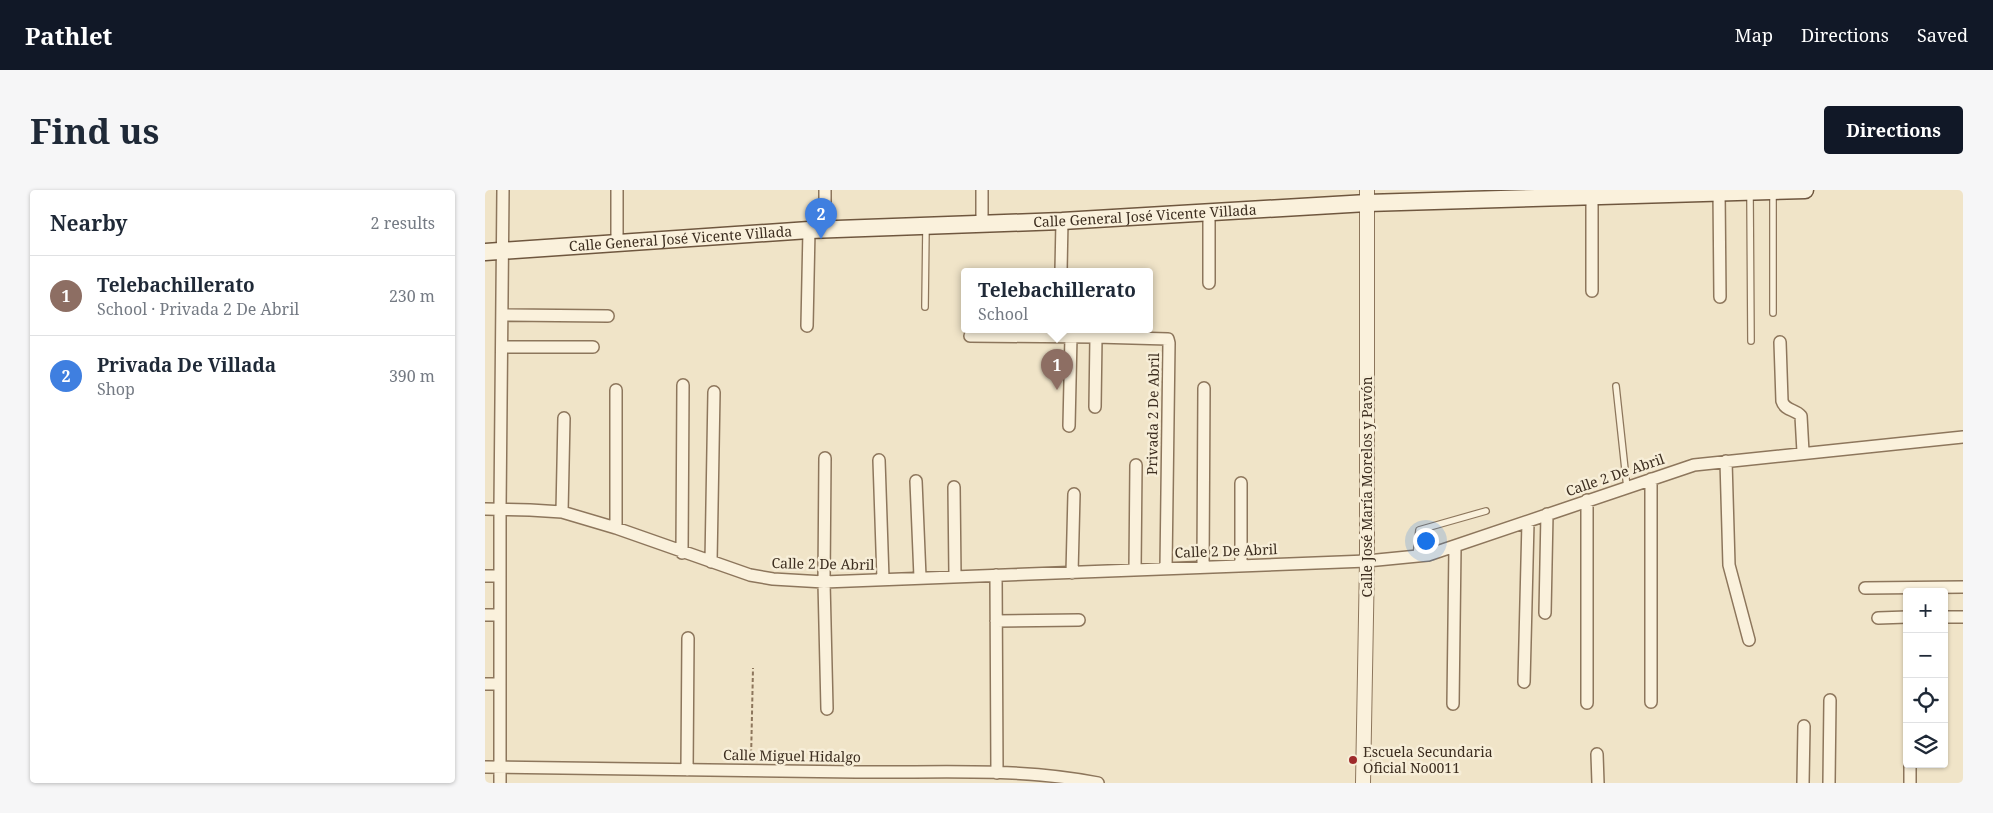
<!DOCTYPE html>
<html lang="en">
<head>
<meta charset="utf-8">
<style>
  :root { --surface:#fff; --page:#f6f6f7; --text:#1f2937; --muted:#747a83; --line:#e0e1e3; --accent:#111827 }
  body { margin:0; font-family:"Noto Serif",serif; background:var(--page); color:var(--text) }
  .controls { position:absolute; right:15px; bottom:15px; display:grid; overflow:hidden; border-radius:5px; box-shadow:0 1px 4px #0004 }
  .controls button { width:45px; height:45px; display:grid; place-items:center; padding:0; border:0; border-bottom:1px solid var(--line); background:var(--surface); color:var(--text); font:25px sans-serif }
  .you { position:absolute; left:940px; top:350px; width:18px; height:18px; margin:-12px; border:4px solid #fff; border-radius:50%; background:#1a73e8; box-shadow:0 0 0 8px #1a73e833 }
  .badge { display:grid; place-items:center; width:32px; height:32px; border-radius:50%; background:var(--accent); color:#fff; font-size:16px; font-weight:700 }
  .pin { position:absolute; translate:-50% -41px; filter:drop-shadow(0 1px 2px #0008) }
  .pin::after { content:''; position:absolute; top:26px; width:18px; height:15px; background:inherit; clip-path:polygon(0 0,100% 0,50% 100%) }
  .popup { position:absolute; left:476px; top:78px; width:192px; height:65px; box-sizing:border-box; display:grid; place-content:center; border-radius:5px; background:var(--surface); filter:drop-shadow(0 1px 4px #0005); font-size:16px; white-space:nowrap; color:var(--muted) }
  .popup b { font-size:19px; color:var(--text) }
  .popup::after { content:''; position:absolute; left:50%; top:100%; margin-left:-10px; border:10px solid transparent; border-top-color:var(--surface) }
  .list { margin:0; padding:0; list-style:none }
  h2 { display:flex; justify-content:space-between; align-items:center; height:65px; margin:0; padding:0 20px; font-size:21px }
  h2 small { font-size:16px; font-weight:400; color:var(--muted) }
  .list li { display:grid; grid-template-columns:32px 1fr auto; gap:15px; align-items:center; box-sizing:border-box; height:80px; padding:0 20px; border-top:1px solid var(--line) }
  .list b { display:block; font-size:19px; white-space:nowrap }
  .list p { margin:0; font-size:16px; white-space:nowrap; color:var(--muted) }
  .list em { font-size:16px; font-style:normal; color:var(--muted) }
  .icon { flex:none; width:28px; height:28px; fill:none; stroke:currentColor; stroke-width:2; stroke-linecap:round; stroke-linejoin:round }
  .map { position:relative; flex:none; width:1478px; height:593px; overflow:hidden; border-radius:5px }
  header { display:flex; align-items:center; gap:30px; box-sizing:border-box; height:70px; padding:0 25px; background:var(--accent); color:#fff }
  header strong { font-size:24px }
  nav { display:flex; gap:28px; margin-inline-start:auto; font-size:18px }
  .intro { display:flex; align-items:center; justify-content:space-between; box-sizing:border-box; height:120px; padding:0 30px }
  h1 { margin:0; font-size:35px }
  .button { padding:12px 22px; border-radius:5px; background:var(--accent); color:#fff; font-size:18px; font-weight:700 }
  main { display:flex; gap:30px; padding:0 30px }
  aside { flex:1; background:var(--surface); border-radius:5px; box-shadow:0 1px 4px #0004 }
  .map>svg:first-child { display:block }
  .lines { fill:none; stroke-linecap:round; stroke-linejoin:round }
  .service-casing { stroke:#8d765c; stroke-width:8 }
  .minor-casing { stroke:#8d765c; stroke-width:14 }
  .tertiary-casing { stroke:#8d765c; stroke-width:16 }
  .secondary-casing { stroke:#6f573f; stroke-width:19 }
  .path { stroke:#8d765c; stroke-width:2; stroke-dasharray:4 2.5; stroke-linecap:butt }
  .service { stroke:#faf1dc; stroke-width:5.5 }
  .minor { stroke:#faf1dc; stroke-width:11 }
  .tertiary { stroke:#faf1dc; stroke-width:14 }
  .secondary { stroke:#faf1dc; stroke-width:16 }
  .poi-dot { fill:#9e2a2b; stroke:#f7eed8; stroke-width:2 }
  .labels { text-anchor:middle; stroke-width:5; stroke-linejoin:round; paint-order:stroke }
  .street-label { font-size:14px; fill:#3d2e20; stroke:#f7eed8 }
  .poi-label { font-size:14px; fill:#3d2e20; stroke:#f7eed8; text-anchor:start }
</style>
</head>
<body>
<header>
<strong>Pathlet</strong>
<nav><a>Map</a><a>Directions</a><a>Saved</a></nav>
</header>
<div class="intro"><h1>Find us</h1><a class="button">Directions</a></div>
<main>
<aside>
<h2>Nearby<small>2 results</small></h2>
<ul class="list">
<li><span class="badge" style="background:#8d6e63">1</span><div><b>Telebachillerato</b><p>School · Privada 2 De Abril</p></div><em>230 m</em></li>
<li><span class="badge" style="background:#3f7fe0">2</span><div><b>Privada De Villada</b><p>Shop</p></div><em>390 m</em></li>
</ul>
</aside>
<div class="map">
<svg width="1478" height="593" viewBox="0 0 1478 593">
  <rect width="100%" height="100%" fill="#f0e4c8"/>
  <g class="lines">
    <defs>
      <path id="service" d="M1288,3V123
        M1265,4L1266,151
        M440,117L441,37
        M1131,196L1142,298
        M931,367L934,340L1001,321"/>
      <path id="minor" d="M1234,0L1235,107
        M1107,6V101
        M724,23V93
        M497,33V0
        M340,39V0
        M132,52V0
        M576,81L577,31
        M17,125L123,126
        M322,136L324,40
        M485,146L611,147L683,149L684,153L681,378
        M1295,152L1297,211C1300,221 1310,219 1316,226L1318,262
        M17,157H108
        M610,217L611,147
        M584,236L586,146
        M340,268L339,392L342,519
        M394,270L398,389
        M1241,271L1244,375L1264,450
        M1166,289V512
        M431,291L435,387
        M756,293V375
        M469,297L470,386
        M0,319L45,320L77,322L131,338L265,385L288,389L339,392L882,371L943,365L1209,275L1478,247
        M77,322L79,228
        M131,338V200
        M197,363L198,195
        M226,372L229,202
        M718,377L719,198
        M650,380L651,275
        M587,383L589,304
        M511,385L512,583
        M0,386H15
        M1380,398L1478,397
        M1060,423L1062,324
        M0,425H15
        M1459,427H1478
        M1393,428L1422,427
        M511,431L594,430
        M1039,492L1043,332
        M0,494H15
        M1102,513V310
        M968,514L970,357
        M1112,564L1113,593
        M0,577C124,579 248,581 371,582C451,583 534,577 613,593
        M202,580L203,448
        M15,593V319L18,0
        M1318,593L1319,536
        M1344,593L1345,510
        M1425,593V574"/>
      <path id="tertiary" d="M878,593L882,371V0"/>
      <g id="secondary">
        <path id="s1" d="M0,62L324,40L577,31L882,13L1320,0"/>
      </g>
    </defs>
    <!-- service casing -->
    <use href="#service" class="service-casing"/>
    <!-- minor casing -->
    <use href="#minor" class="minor-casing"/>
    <!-- tertiary casing -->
    <use href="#tertiary" class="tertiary-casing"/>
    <!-- secondary casing -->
    <use href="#secondary" class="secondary-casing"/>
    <!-- path -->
    <path class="path" d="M266,570L268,478"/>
    <!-- service -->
    <use href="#service" class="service"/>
    <!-- minor -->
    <use href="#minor" class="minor"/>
    <!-- tertiary -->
    <use href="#tertiary" class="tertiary"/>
    <!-- secondary -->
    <use href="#secondary" class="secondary"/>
  </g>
  <!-- markers -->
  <circle class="poi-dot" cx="868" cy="570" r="5"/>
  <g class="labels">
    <!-- street labels -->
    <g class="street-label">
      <text dy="5" stroke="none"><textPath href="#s1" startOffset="661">Calle General José Vicente Villada</textPath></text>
      <text dy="5" stroke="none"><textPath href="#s1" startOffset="196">Calle General José Vicente Villada</textPath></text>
      <text transform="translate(668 224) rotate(-89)" y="5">Privada 2 De Abril</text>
      <text transform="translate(1130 285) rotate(-19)" y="5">Calle 2 De Abril</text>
      <text transform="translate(882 297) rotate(-90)" y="5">Calle José María Morelos y Pavón</text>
      <text transform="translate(741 361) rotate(-2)" y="5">Calle 2 De Abril</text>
      <text transform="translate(338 374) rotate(1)" y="5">Calle 2 De Abril</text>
      <text transform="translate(307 566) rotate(1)" y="5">Calle Miguel Hidalgo</text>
    </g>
    <!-- poi labels -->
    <g class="poi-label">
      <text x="878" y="567">Escuela Secundaria<tspan x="878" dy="16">Oficial No0011</tspan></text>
    </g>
  </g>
</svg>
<div class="controls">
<button>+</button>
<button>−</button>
<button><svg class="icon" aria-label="locate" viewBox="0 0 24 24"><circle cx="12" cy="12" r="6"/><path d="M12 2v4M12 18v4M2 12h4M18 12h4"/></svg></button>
<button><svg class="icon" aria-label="layers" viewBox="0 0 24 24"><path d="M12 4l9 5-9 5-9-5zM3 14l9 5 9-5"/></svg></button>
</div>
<div class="you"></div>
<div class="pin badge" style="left:572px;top:200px;background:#8d6e63">1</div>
<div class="popup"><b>Telebachillerato</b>School</div>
<div class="pin badge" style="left:336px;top:49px;background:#3f7fe0">2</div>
</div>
</main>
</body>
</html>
